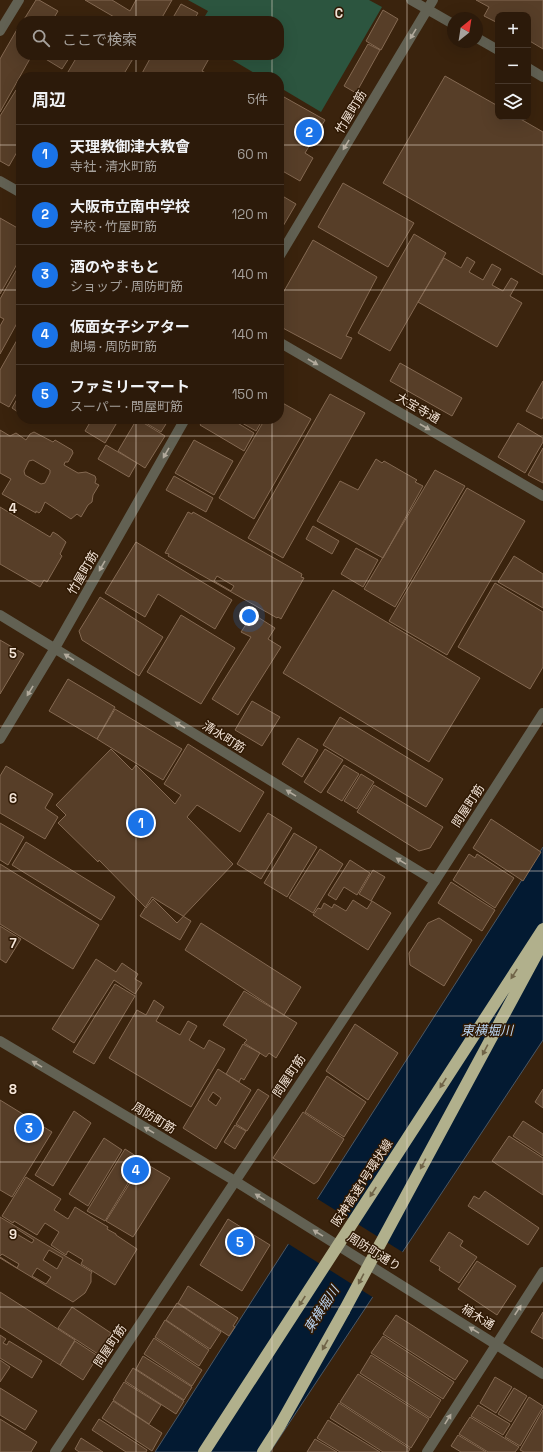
<!DOCTYPE html>
<html lang="ja">
<head>
<meta charset="utf-8">
<style>
  :root { --surface:#2c1a0a; --page:#342313; --text:#f1f3f6; --muted:#a6a19c; --line:#48382b; --accent:#1a73e8 }
  body { margin:0; font-family:"Space Grotesk","Noto Sans JP",sans-serif; background:var(--page); color:var(--text) }
  .controls { position:absolute; right:12px; top:12px; display:grid; overflow:hidden; border-radius:8px; box-shadow:0 4px 16px #0002 }
  .controls button { width:36px; height:36px; display:grid; place-items:center; padding:0; border:0; border-bottom:1px solid var(--line); background:var(--surface); color:var(--text); font:20px sans-serif }
  .compass { position:absolute; left:447px; top:12px; width:36px; height:36px; border-radius:50%; background:var(--surface); box-shadow:0 4px 16px #0002; rotate:30deg }
  .you { position:absolute; left:249px; top:616px; width:14px; height:14px; margin:-10px; border:3px solid #fff; border-radius:50%; background:#1a73e8; box-shadow:0 0 0 6px #1a73e833 }
  .badge { display:grid; place-items:center; width:26px; height:26px; border-radius:50%; background:var(--accent); color:#fff; font-size:13px; font-weight:700 }
  .pin { position:absolute; translate:-50% -50%; border:2px solid #fff; box-shadow:0 1px 4px #0006 }
  .list { margin:0; padding:0; list-style:none }
  h2 { display:flex; justify-content:space-between; align-items:center; height:52px; margin:0; padding:0 16px; font-size:17px }
  h2 small { font-size:13px; font-weight:400; color:var(--muted) }
  .list li { display:grid; grid-template-columns:26px 1fr auto; gap:12px; align-items:center; box-sizing:border-box; height:60px; padding:0 16px; border-top:1px solid var(--line) }
  .list b { display:block; font-size:15px; white-space:nowrap }
  .list p { margin:0; font-size:13px; white-space:nowrap; color:var(--muted) }
  .list em { font-size:13px; font-style:normal; color:var(--muted) }
  .icon { flex:none; width:22px; height:22px; fill:none; stroke:currentColor; stroke-width:2; stroke-linecap:round; stroke-linejoin:round }
  .map { position:relative; flex:none; width:543px; height:1452px; overflow:hidden }
  .search { position:absolute; background:var(--surface); box-shadow:0 4px 16px #0002; left:16px; top:16px; width:268px; height:44px; display:flex; align-items:center; gap:10px; box-sizing:border-box; padding:0 14px; border-radius:16px; color:var(--muted); font-size:15px }
  .panel { position:absolute; background:var(--surface); box-shadow:0 4px 16px #0002; left:16px; top:72px; width:268px; height:352px; border-radius:16px }
  .map>svg:first-child { display:block }
  .green { fill:#2c553f }
  .water { fill:#031a32; stroke:#4b5764 }
  .pier { fill:#3a230d }
  .building { fill:#573e28; stroke:#846952; fill-rule:evenodd }
  .lines { fill:none; stroke-linecap:round; stroke-linejoin:round }
  .minor { stroke:#626153; stroke-width:10 }
  .tertiary { stroke:#626153; stroke-width:10 }
  .motorway { stroke:#b1b08c; stroke-width:12 }
  .motorway-bridge { stroke:#b1b08c; stroke-width:12 }
  .oneway { fill:#b2aa9c }
  .oneway2 { fill:#706448 }
  .grid { fill:none; stroke:#f4e5d8; stroke-width:1; stroke-opacity:0.55 }
  .labels { text-anchor:middle; stroke-width:3; stroke-linejoin:round; paint-order:stroke }
  .street-label { font-size:12px; fill:#f4e5d8; stroke:#2f1904 }
  .water-label { font-size:13px; font-style:italic; fill:#bad4f1; stroke:#2f1904 }
  .grid-label { font-size:13px; text-anchor:middle; font-weight:bold; fill:#f4e5d8; stroke:#2f1904; stroke-width:3; stroke-linejoin:round; paint-order:stroke }
</style>
</head>
<body>
<div class="map">
<svg width="543" height="1452" viewBox="0 0 543 1452">
  <rect width="100%" height="100%" fill="#3a230d"/>
  <!-- green -->
  <path class="green" d="M188,0H369L382,7L321,112L279,87V77H261L224,55H279V21H202L208,11Z"/>
  <!-- water -->
  <path class="water" d="M543,847V1040L270,1452H155Z"/>
  <!-- pier -->
  <path class="pier" d="M316,1198L404,1253L374,1298L287,1243Z"/>
  <!-- building -->
  <path class="building" d="M36,0H39L58,11L52,21H23Z
    M85,0H112L130,11L136,0H172L160,21H121Z
    M476,0H543V49L528,40V15H498V23L484,16L489,7Z
    M181,4L198,13L193,21H171Z
    M383,10L398,19L381,50L366,41Z
    M19,26L21,27V55H32L0,112V59Z
    M368,44L380,50L356,93L344,86Z
    M39,55H71L62,69Z
    M78,55H130L134,57L122,77H65Z
    M152,55H211L202,71L213,77H140Z
    M445,76L498,106V117H517L543,132V275L383,183Z
    M16,90L21,93V145L9,166L0,161V116Z
    M284,97L325,120L305,153L313,158L300,181L279,169V106Z
    M343,183L414,223L388,267L318,227Z
    M279,194L296,204L279,233Z
    M0,218L21,230V257L0,294Z
    M414,234L446,253L390,351L358,333Z
    M313,240L377,277L346,336L352,338L341,359L279,326V300Z
    M467,257L475,262L469,272L483,280L492,264L501,269L492,285L503,291L511,278L518,282L510,296L522,303L497,347L418,302L444,258L461,268Z
    M21,262V316L0,354V326L4,319L0,317V299Z
    M21,333V386L9,407L0,402V370Z
    M400,363L462,398L452,416L390,381Z
    M543,381V416L542,419L526,411Z
    M21,392V414L12,408Z
    M330,394L365,413L283,558L248,538Z
    M279,401L311,419L254,519L219,498L265,419H279Z
    M92,419H119L105,443L85,431Z
    M137,419L165,436L145,468L118,451Z
    M139,419H169L161,432Z
    M204,419H231L254,433L244,451L200,425Z
    M235,419H263L256,431Z
    M518,423L543,438V442L525,473L498,457Z
    M0,430L10,436L16,433L26,440L30,434L34,432L53,442L55,440L72,450L73,453L68,462H65L64,465L78,473L86,472L95,476L96,479L95,483L99,485L93,495L92,502L88,505L81,517L77,514L71,519L45,502L41,511L39,513L36,511V513L2,494L11,479L0,473ZM33,460L50,470V473L45,483L41,484L25,475L24,471L29,461Z
    M194,440L233,461L214,495L175,473Z
    M106,445L137,463L129,477L98,459Z
    M543,448V483L528,475Z
    M376,459L382,463L384,461L417,480L415,482L423,486L383,558L317,521L340,481L358,490Z
    M435,470L465,486L395,607L364,589Z
    M174,476L213,498L206,512L166,490Z
    M467,488L525,521L447,655L389,621Z
    M0,507L50,537L53,532L58,535L66,542L60,554L62,556L47,582L44,580L40,587L0,564Z
    M188,512L192,514L193,512L302,574L301,577L304,578L281,619L278,617L277,618L168,556L169,554L165,553ZM217,576L234,586L231,591L214,581Z
    M313,526L339,541L332,554L306,539Z
    M136,542L232,600L215,629L158,594L145,617L105,593Z
    M356,548L378,560L363,587L341,574Z
    M514,556L543,574V608L498,582Z
    M495,583L543,612V667L530,689L458,647Z
    M333,590L480,678L429,762L283,673Z
    M100,597L163,637L139,676L82,640L79,631Z
    M253,614L275,628L268,639L281,647L238,715L212,699L251,637L241,632Z
    M181,615L235,648L201,704L147,672Z
    M0,640L24,654L0,694Z
    M68,679L115,707L97,739L49,711Z
    M252,701L280,717L262,746L235,730Z
    M115,709L182,749L163,780L97,739Z
    M340,717L443,779L426,807L323,745Z
    M298,738L318,750L302,777L282,764Z
    M188,744L264,792L240,832L197,805L187,817L233,864L177,923L153,899L146,908L99,860L98,862L58,823L66,815L56,805L111,749L132,770L136,765L175,804L181,795L164,784Z
    M325,749L343,760L321,793L304,782Z
    M344,765L359,774L342,801L327,792Z
    M6,766L53,794L45,808L58,817L45,839L0,813V776Z
    M361,774L374,782L357,809L344,801Z
    M374,785L443,827L430,848L419,851L357,812Z
    M268,813L292,828L261,879L237,864Z
    M491,819L541,852L523,881L473,848Z
    M0,823L24,837L8,865L0,860Z
    M294,833L317,847L287,897L264,883Z
    M26,842L115,897L101,920L12,865Z
    M320,849L343,864L313,913L289,898Z
    M469,854L475,858L477,854L514,878L495,908L453,880Z
    M350,860L370,873L357,895L344,887L336,900L328,895Z
    M0,864L99,925L73,969L0,924Z
    M373,870L385,877L371,901L359,894Z
    M451,882L495,910L482,931L438,903Z
    M152,897L191,921L180,940L140,916Z
    M353,900L367,909L372,901L391,913L368,950L313,915L318,908L321,909L324,903L332,908L334,904L346,911Z
    M439,918L472,940L444,986L410,965L409,953L428,923Z
    M201,923L301,987L284,1015L185,950Z
    M0,926L21,939L6,963L0,959Z
    M96,959L116,972L122,963L138,974L135,979L142,983L135,994L114,980L74,1043L52,1029Z
    M115,984L135,996L94,1064L73,1052Z
    M244,991L297,1023L276,1058L269,1053L266,1057L244,1043L247,1040L223,1025Z
    M154,1000L164,1007L156,1021L180,1035L188,1021L197,1026L189,1040L204,1049L209,1040L225,1049L191,1107L109,1058L137,1010L146,1015Z
    M355,1024L398,1053L368,1100L326,1071Z
    M243,1044L260,1053L244,1080L241,1078L239,1082L226,1074Z
    M218,1069L251,1090L216,1149L183,1128ZM213,1092L221,1098L216,1106L208,1100Z
    M327,1076L366,1102L344,1137L305,1112Z
    M258,1089L269,1096L247,1131L236,1124Z
    M543,1089V1108L535,1102Z
    M0,1100L52,1132L12,1197L0,1190Z
    M74,1111L91,1123L53,1186L35,1175Z
    M303,1112L344,1139L318,1181L314,1184L273,1158Z
    M523,1121L543,1134V1156L513,1136Z
    M235,1125L246,1131L235,1149L224,1142Z
    M509,1136L543,1158V1195L492,1161Z
    M104,1138L122,1150L88,1206L69,1194Z
    M125,1149L142,1160L105,1221L87,1211Z
    M143,1162L170,1178L133,1237L106,1221Z
    M26,1177L61,1199L54,1210L68,1219L75,1207L108,1227L107,1229L116,1234V1235L137,1249L115,1285L81,1264L83,1260L68,1251L66,1255L51,1245L59,1232L45,1223L37,1235L14,1221L13,1223L2,1216Z
    M485,1191L539,1228L528,1245L468,1206L474,1196L479,1199Z
    M0,1217L92,1272L91,1274V1282L85,1293L73,1302L0,1258V1257L17,1268L19,1264L2,1254L0,1256ZM17,1229L34,1240L32,1243L15,1233ZM49,1250L63,1258L57,1269L43,1260ZM37,1268L51,1277L46,1284L32,1276Z
    M228,1219L270,1245L242,1291L200,1265Z
    M449,1232L463,1241L460,1246L477,1257L459,1283L439,1270L440,1267L430,1261Z
    M477,1261L516,1286L497,1315L458,1289Z
    M188,1286L238,1318L233,1326L235,1327L229,1336L178,1303Z
    M0,1292L75,1340L60,1365L0,1327Z
    M177,1303L221,1332L210,1349L166,1320Z
    M72,1307L111,1333L98,1354L58,1328Z
    M543,1312V1339L531,1332Z
    M396,1315L468,1361L455,1380L383,1334Z
    M165,1320L209,1350L199,1366L155,1337Z
    M0,1335L6,1339L3,1343L7,1345L9,1341L42,1361L32,1378L0,1358Z
    M383,1336L454,1382L443,1399L371,1353Z
    M154,1338L202,1370L192,1386L144,1354Z
    M75,1341L98,1356L83,1380L60,1365Z
    M371,1355L441,1400L430,1418L360,1373Z
    M143,1356L192,1387L184,1400L136,1369Z
    M0,1360L10,1367L0,1382Z
    M133,1368L184,1401L176,1414L125,1381Z
    M358,1374L429,1419L411,1448L340,1402Z
    M495,1377L512,1387L496,1413L480,1403Z
    M124,1382L161,1405L149,1424L113,1400Z
    M0,1388L37,1411L25,1430L0,1415Z
    M514,1388L527,1396L511,1422L498,1414Z
    M529,1397L543,1406V1407L520,1446L505,1437Z
    M113,1401L162,1433L152,1451L102,1418Z
    M339,1403L410,1449L408,1452H383L330,1418Z
    M478,1405L510,1424L503,1435L471,1416Z
    M543,1410V1452H524L520,1450Z
    M470,1417L519,1447L515,1452H488L459,1434Z
    M0,1419L37,1442L31,1452H0Z
    M99,1419L147,1450L146,1452H126L92,1430Z
    M328,1420L380,1452H340L317,1438Z
    M458,1435L486,1452H461L451,1446Z
    M81,1438L103,1452H79L75,1449Z
    M315,1439L337,1452H307Z"/>
  <g class="lines">
    <!-- minor -->
    <path class="minor" d="M411,0L453,24
      M0,31L19,0
      M477,38L498,50
      M528,68L543,77
      M0,181L21,193
      M279,257L433,0
      M279,342L543,496
      M0,615L435,881
      M0,739L55,648L185,419
      M0,1041L235,1181L543,1374
      M427,1452L543,1272"/>
    <!-- tertiary -->
    <path class="tertiary" d="M55,1452L435,881L543,713"/>
    <!-- motorway -->
    <path class="motorway" d="M263,1452L279,1427L344,1311"/>
    <!-- motorway-bridge -->
    <path class="motorway-bridge" d="M344,1311L541,946
      M204,1452L543,929"/>
  </g>
  <!-- one-way arrows -->
  <defs><path id="oneway-solid" d="M-6-.8H1V-3.2L6.5 0L1 3.2V.8H-6Z"/></defs>
  <g class="oneway">
    <use href="#oneway-solid" transform="translate(413 34) rotate(121)"/>
    <use href="#oneway-solid" transform="translate(346 145) rotate(121)"/>
    <use href="#oneway-solid" transform="translate(313 362) rotate(30)"/>
    <use href="#oneway-solid" transform="translate(425 427) rotate(30)"/>
    <use href="#oneway-solid" transform="translate(166 453) rotate(120)"/>
    <use href="#oneway-solid" transform="translate(102 566) rotate(120)"/>
    <use href="#oneway-solid" transform="translate(69 657) rotate(-148)"/>
    <use href="#oneway-solid" transform="translate(30 691) rotate(121)"/>
    <use href="#oneway-solid" transform="translate(180 725) rotate(-148)"/>
    <use href="#oneway-solid" transform="translate(291 793) rotate(-148)"/>
    <use href="#oneway-solid" transform="translate(401 861) rotate(-148)"/>
    <use href="#oneway-solid" transform="translate(37 1064) rotate(-149)"/>
    <use href="#oneway-solid" transform="translate(149 1130) rotate(-149)"/>
    <use href="#oneway-solid" transform="translate(260 1197) rotate(-148)"/>
    <use href="#oneway-solid" transform="translate(318 1233) rotate(-148)"/>
    <use href="#oneway-solid" transform="translate(518 1310) rotate(-57)"/>
    <use href="#oneway-solid" transform="translate(474 1330) rotate(-148)"/>
    <use href="#oneway-solid" transform="translate(448 1419) rotate(-58)"/>
  </g>
  <g class="oneway2">
    <use href="#oneway-solid" transform="translate(514 974) rotate(123)"/>
    <use href="#oneway-solid" transform="translate(485 1050) rotate(118)"/>
    <use href="#oneway-solid" transform="translate(443 1083) rotate(123)"/>
    <use href="#oneway-solid" transform="translate(423 1164) rotate(118)"/>
    <use href="#oneway-solid" transform="translate(373 1192) rotate(123)"/>
    <use href="#oneway-solid" transform="translate(361 1279) rotate(118)"/>
    <use href="#oneway-solid" transform="translate(302 1301) rotate(123)"/>
    <use href="#oneway-solid" transform="translate(325 1345) rotate(119)"/>
  </g>
  <!-- grid -->
  <path class="grid" d="M136,0V21M272,0V21M407,0V1452M136,55V77M272,55V77M0,145H21M279,145H543M0,290H21M279,290H543M136,419V1452M272,419V1452M0,436H543M0,581H543M0,726H543M0,871H543M0,1016H543M0,1162H543M0,1307H543"/>
  <g class="labels">
    <!-- street labels -->
    <g class="street-label">
      <text transform="translate(351 112) rotate(-59)" y="4">竹屋町筋</text>
      <text transform="translate(418 408) rotate(30)" y="4">大宝寺通</text>
      <text transform="translate(83 573) rotate(-60)" y="4">竹屋町筋</text>
      <text transform="translate(224 737) rotate(32)" y="4">清水町筋</text>
      <text transform="translate(468 806) rotate(-57)" y="4">問屋町筋</text>
      <text transform="translate(289 1076) rotate(-56)" y="4">問屋町筋</text>
      <text transform="translate(154 1118) rotate(31)" y="4">周防町筋</text>
      <text transform="translate(362 1183) rotate(-57)" y="4">阪神高速1号環状線</text>
      <text transform="translate(374 1252) rotate(32)" y="4">周防町通り</text>
      <text transform="translate(478 1317) rotate(32)" y="4">楠木通</text>
      <text transform="translate(110 1346) rotate(-56)" y="4">問屋町筋</text>
    </g>
    <!-- water labels -->
    <g class="water-label">
      <text x="487" y="1035">東横堀川</text>
      <text transform="translate(321 1309) rotate(-57)" y="5">東横堀川</text>
    </g>
  </g>
  <g class="grid-label">
    <text x="339" y="18">C</text>
    <text x="13" y="513">4</text>
    <text x="13" y="658">5</text>
    <text x="13" y="803">6</text>
    <text x="13" y="948">7</text>
    <text x="13" y="1094">8</text>
    <text x="13" y="1239">9</text>
  </g>
</svg>
<div class="controls">
<button>+</button>
<button>−</button>
<button><svg class="icon" aria-label="layers" viewBox="0 0 24 24"><path d="M12 4l9 5-9 5-9-5zM3 14l9 5 9-5"/></svg></button>
</div>
<svg class="compass" viewBox="-18 -18 36 36"><path d="M0-13l5 13h-10z" fill="#e53935"/><path d="M0 13l5-13h-10z" fill="#a6a19c"/></svg>
<div class="you"></div>
<div class="pin badge" style="left:141px;top:823px">1</div>
<div class="pin badge" style="left:309px;top:132px">2</div>
<div class="pin badge" style="left:29px;top:1128px">3</div>
<div class="pin badge" style="left:136px;top:1170px">4</div>
<div class="pin badge" style="left:240px;top:1242px">5</div>
<div class="search"><svg class="icon" aria-label="search" viewBox="0 0 24 24"><circle cx="10" cy="10" r="6"/><path d="M15 15l6 6"/></svg>ここで検索</div>
<section class="panel">
<h2>周辺<small>5件</small></h2>
<ul class="list">
<li><span class="badge">1</span><div><b>天理教御津大教會</b><p>寺社 · 清水町筋</p></div><em>60 m</em></li>
<li><span class="badge">2</span><div><b>大阪市立南中学校</b><p>学校 · 竹屋町筋</p></div><em>120 m</em></li>
<li><span class="badge">3</span><div><b>酒のやまもと</b><p>ショップ · 周防町筋</p></div><em>140 m</em></li>
<li><span class="badge">4</span><div><b>仮面女子シアター</b><p>劇場 · 周防町筋</p></div><em>140 m</em></li>
<li><span class="badge">5</span><div><b>ファミリーマート</b><p>スーパー · 問屋町筋</p></div><em>150 m</em></li>
</ul>
</section>
</div>
</body>
</html>
